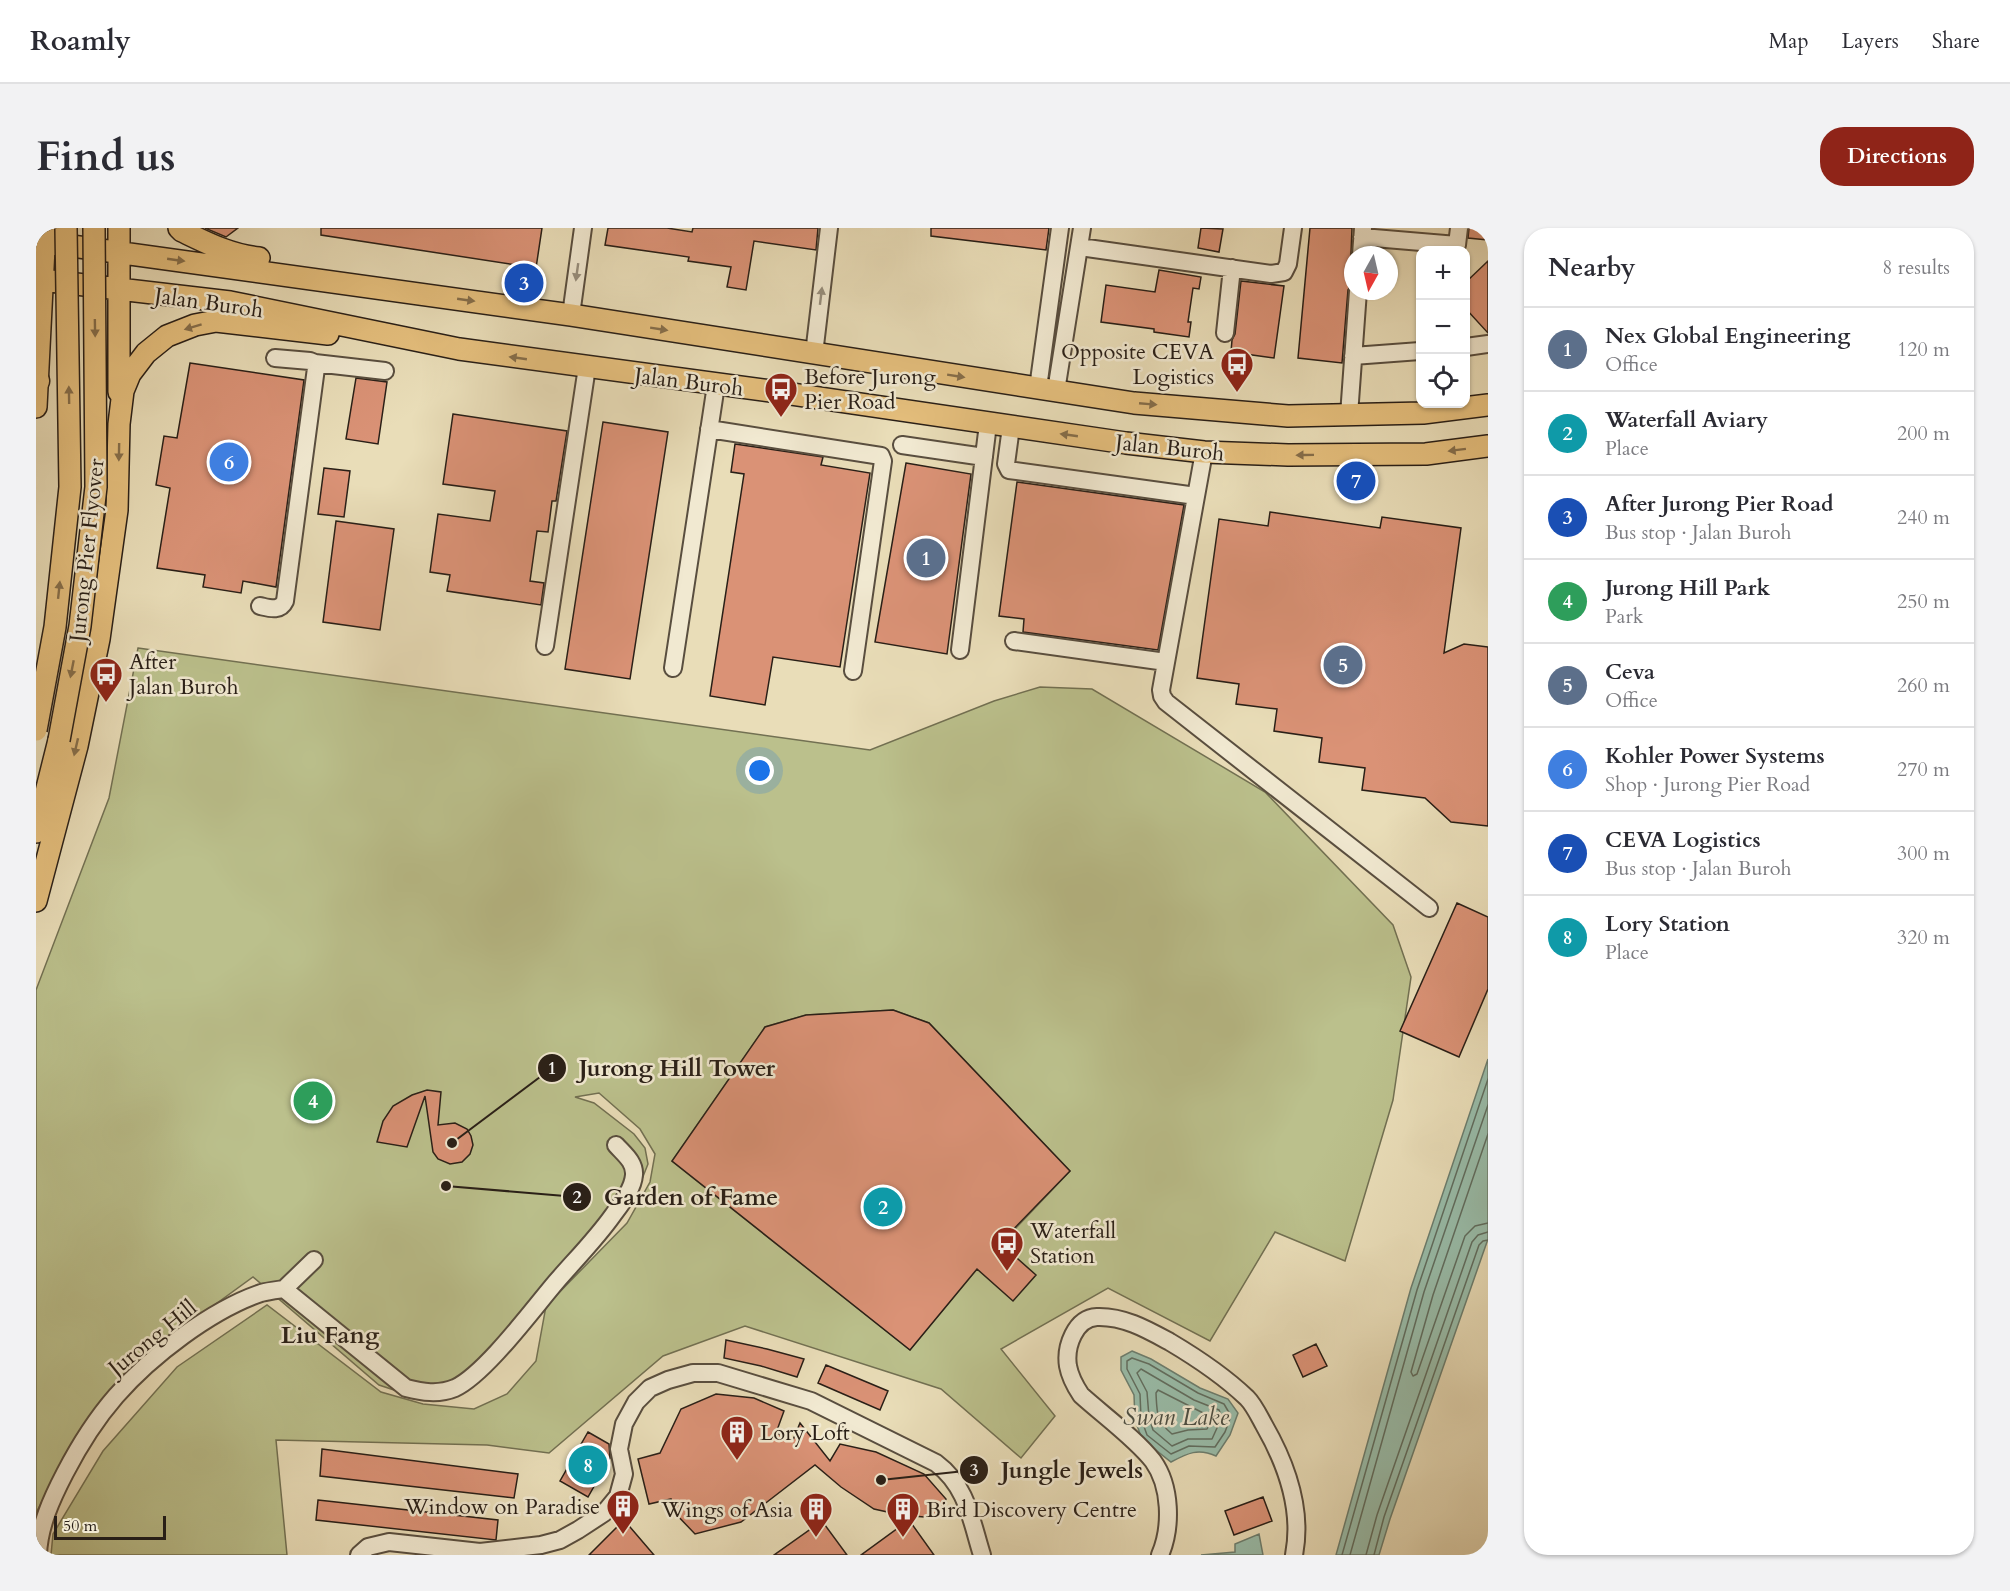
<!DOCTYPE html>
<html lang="en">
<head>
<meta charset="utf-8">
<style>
  :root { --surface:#fff; --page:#f2f2f3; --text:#2b2b33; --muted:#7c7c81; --line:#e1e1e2; --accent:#8f2418 }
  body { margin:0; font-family:Cardo,serif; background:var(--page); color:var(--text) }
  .controls { position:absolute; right:18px; top:18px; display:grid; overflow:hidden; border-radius:12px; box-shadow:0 2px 4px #0004 }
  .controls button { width:54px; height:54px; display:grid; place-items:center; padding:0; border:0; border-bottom:2px solid var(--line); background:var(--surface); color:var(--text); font:30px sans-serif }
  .compass { position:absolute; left:1308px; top:18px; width:54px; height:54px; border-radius:50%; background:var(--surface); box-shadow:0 2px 4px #0004; rotate:188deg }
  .scale { position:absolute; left:18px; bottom:15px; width:112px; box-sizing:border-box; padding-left:6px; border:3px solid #291f17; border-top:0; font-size:16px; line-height:21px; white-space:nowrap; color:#291f17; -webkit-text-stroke:4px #f1e9d1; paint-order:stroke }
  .you { position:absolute; left:724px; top:543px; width:21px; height:21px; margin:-15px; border:4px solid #fff; border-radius:50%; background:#1a73e8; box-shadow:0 0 0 9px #1a73e833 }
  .badge { display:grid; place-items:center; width:39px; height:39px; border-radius:50%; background:var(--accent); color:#fff; font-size:20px; font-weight:700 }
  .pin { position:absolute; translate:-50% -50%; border:3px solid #fff; box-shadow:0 2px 6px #0006 }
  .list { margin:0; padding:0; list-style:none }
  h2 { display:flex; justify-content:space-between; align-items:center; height:78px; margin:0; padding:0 24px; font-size:26px }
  h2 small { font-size:20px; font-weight:400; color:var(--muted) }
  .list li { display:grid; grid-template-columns:39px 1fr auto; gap:18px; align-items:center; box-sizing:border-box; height:84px; padding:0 24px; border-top:2px solid var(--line) }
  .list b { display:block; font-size:22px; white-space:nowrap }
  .list p { margin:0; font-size:20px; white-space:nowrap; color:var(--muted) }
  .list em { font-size:20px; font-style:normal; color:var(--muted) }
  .icon { flex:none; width:33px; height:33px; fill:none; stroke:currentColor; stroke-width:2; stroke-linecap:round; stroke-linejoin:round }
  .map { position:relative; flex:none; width:1452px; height:1327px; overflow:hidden; border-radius:24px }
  header { display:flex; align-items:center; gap:36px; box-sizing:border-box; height:84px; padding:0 30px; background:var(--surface); border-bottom:2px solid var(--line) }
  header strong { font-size:28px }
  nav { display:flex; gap:33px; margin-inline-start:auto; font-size:21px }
  .intro { display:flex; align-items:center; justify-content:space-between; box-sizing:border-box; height:144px; padding:0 36px }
  h1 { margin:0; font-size:42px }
  .button { padding:15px 27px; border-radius:24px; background:var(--accent); color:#fff; font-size:21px; font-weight:700 }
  main { display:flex; gap:36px; padding:0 36px }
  aside { flex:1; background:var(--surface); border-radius:24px; box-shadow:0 2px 4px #0004 }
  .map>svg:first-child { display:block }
  .green { fill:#bbc08c; stroke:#727052; stroke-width:1.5; fill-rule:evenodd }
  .water { fill:#99bdaa; stroke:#6c7e6f; stroke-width:1.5 }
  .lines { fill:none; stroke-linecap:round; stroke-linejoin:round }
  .shore { stroke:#616e60; stroke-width:1.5 }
  .building { fill:#da9276; stroke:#291f17; stroke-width:1.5 }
  .minor-casing { stroke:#594e3f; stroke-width:20 }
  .major-casing { stroke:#291f17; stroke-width:24 }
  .highway-casing { stroke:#291f17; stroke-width:27 }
  .minor { stroke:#f1e9d1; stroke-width:16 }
  .major { stroke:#e4be7c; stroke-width:21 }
  .highway { stroke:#e4be7c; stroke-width:24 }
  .major-bridge-casing { stroke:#291f17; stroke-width:24; stroke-linecap:butt }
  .major-bridge { stroke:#e4be7c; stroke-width:21 }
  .oneway { fill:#866e4a }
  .oneway2 { fill:#978e7d }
  .labels { text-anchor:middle; stroke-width:5; stroke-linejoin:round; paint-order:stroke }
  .street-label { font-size:22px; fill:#291f17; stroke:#f1e9d1 }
  .poi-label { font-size:22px; fill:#291f17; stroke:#f1e9d1; text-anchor:start }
  .neighbourhood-label { font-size:24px; font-weight:bold; fill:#291f17; stroke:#f1e9d1 }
  .water-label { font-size:24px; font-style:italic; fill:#4b4e43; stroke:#f1e9d1 }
  .leader { fill:none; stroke:#291f17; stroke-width:2 }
  .callout-dot { fill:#291f17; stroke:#f1e9d1; stroke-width:2 }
  .mark-label { font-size:18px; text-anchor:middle; font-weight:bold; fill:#fff }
  .callout-label { font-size:24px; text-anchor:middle; font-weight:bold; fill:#291f17; stroke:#f1e9d1; stroke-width:5; stroke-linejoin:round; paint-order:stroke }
</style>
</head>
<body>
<header>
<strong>Roamly</strong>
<nav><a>Map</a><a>Layers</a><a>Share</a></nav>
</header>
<div class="intro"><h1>Find us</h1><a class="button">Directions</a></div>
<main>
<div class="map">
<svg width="1452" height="1327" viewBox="0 0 1452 1327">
  <rect width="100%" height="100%" fill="#e9ddb8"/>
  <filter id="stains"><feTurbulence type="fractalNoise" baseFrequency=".00333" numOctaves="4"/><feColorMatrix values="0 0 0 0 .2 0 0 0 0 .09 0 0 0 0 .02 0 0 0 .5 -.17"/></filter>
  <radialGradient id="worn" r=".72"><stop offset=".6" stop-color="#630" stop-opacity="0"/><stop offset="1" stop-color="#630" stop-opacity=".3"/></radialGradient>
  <!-- green -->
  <path class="green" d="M102,420L834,522L958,473L1004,459L1056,461L1229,564L1357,697L1375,749L1357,872L1309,1033L1239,1004L1174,1113L1072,1060L965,1121L1019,1188L985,1230L905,1161L709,1098L627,1128L513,1225L451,1217L240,1212L251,1327H15L17,1306L67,1223L141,1139L231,1077L345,1164L387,1176L438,1181L471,1166L500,1133L510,1078L591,995L614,954L619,926L604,901L563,865L539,869L558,875L598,906L609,920L612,936L602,961L459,1138L385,1171L343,1157L217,1049L140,1105L36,1217L0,1285V762L73,570ZM857,782L893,795L1034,943L941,1041L874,1122L636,933L729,799L770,787Z"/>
  <!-- water -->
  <path class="water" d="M1452,831V1011L1354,1291L1343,1327H1300L1375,1060Z
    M1096,1123L1115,1131L1164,1160L1192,1171L1202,1185L1194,1207L1180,1228C1162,1220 1152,1225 1135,1234L1106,1211L1099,1192L1098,1167L1085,1142V1129Z
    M1223,1306L1227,1327H1165L1199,1324V1316Z"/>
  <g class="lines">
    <!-- shore -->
    <path class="shore" d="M1452,906L1397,1067L1375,1144L1377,1148L1381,1146L1429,1008L1439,998L1452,995
      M1096,1130L1113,1136L1162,1165L1188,1176L1195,1188L1189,1204L1179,1219L1153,1218L1135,1226L1111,1207L1105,1190L1104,1166L1091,1141V1133Z
      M1105,1141L1158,1172L1183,1182L1186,1189L1176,1211H1152L1136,1218L1117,1202L1113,1189L1111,1164L1101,1145Z
      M1122,1162L1175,1189L1176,1192L1171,1201L1152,1202L1136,1206C1120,1193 1121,1185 1120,1165Z
      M1306,1327L1381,1062L1452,851
      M1314,1327L1388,1064L1452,877
      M1330,1327L1341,1287L1436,1014L1442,1007L1452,1004
      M1338,1327L1348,1289L1443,1017L1447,1013L1452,1012"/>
  </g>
  <!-- building -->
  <path class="building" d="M169,0H202L190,9Z
    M285,0H506L500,40L285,7Z
    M572,0H631L656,4L657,0H782L780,22L718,13L710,62L691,59L695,39L652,33L653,29L569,17Z
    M895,0H1013L1010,22L895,8Z
    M1165,0L1187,1L1183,24L1162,20Z
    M1274,0H1316L1315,26L1317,33V54L1312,62L1306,135L1262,130Z
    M1433,0H1452V12L1432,10Z
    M1452,33V105L1430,81V54Z
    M1123,42L1165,49L1163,61L1157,60L1152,94H1155L1153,109L1118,104V101L1065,94L1070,57L1119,64Z
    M1205,53L1248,58L1238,130L1195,124L1196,112L1199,106Z
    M154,135L268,152L240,359L207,353L205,365L167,359L169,347L121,340L134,260L120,257L128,208L141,210Z
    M320,150L351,154L342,216L310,211Z
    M417,186L531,203L520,273H516L512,304L501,303L494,353L508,355L505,377L411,363L414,347L394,344L402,286L454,293L459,263L407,256Z
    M567,194L632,204L594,451L529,441Z
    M699,216L787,229L785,237L834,245L804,439L737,429L729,477L674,468L708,246L695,244Z
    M870,235L935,246L911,426L839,414Z
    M288,240L314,243L308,289L282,286Z
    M981,254L1148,277L1122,422L987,404L988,391L963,388Z
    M1234,284L1344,300L1346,289L1425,300L1408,425L1428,416L1452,419V598L1415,594L1389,570L1326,562L1329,540L1283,534L1286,510L1238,503L1241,481L1200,476L1203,456L1161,450L1183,291L1232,298Z
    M300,293L358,301L344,402L287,394Z
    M1421,675L1452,689V761L1423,829L1364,803Z
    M857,782L893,795L1034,943L964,1015L1000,1047L977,1073L941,1041L874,1122L636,933L729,799L770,787Z
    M391,862L405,864L402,897L419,895L431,901L435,908L437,917L434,926L426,934L414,936L402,931L397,924L389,868L371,919L341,914L347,893L357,878L376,867Z
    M690,1112L731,1121L768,1131L761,1149L725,1138L688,1130Z
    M1280,1116L1291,1138L1267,1149L1257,1127Z
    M790,1137L852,1163L844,1182L782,1155Z
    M680,1166L718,1170L748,1183L740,1205L757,1212L764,1195L794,1233L804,1216L840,1224L888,1246L910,1271L900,1290L865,1287L838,1281L805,1259L779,1237L705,1294L659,1306L639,1285L635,1271L613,1276L602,1231L624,1225L645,1181Z
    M552,1204L573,1216L574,1230L552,1269L524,1253Z
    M286,1221L482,1246L478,1270L284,1248Z
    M1227,1269L1236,1293L1198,1307L1189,1283Z
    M282,1272L462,1292L460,1312L280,1292Z
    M588,1292L618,1327H553Z
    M873,1292L898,1327H825Z
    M786,1293L811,1327H738Z"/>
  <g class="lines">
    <defs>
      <path id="minor" d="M1326,9L1421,17L1423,0
        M1044,19L1235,46L1248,44L1252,36L1257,0
        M1325,27L1327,0
        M535,87L547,0
        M1189,105L1196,40
        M1430,119L1452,116
        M778,126L793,0
        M1317,128L1384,123
        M279,135L349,143
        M1002,160L1024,0
        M1020,163L1046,0
        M1313,187L1322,63
        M975,199L970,236L973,242L1160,268
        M673,201L845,228L847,233L817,443
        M866,217L948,229
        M1168,224L1125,462L1126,468L1130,474L1393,680
        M224,378C233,380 244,384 249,373L280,140L279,135L274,133L239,130
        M978,413L1130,434
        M509,418L551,139
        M924,422L952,196
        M637,440L680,157
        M248,1061L370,1160C386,1164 402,1167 419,1160C449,1146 497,1081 520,1054C539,1032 560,1011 577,987C585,976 597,961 598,947C599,934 588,926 580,917
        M248,1061L278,1032
        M2,1327C3,1298 16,1270 29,1245C43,1218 60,1191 80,1168C115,1128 175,1082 225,1065C232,1063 241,1062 248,1061
        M323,1327L332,1319L353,1314L444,1324L505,1317L524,1312L542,1302L568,1285L582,1268L588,1246L583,1221L588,1196L600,1174L614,1160L632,1152L657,1145H682L775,1173L900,1235C931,1258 935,1292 946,1327
        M1124,1327C1136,1299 1135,1258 1117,1233C1100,1211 1067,1187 1045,1167C1039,1158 1034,1149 1032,1138C1029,1119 1039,1090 1061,1089C1088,1088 1112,1102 1134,1114C1161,1130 1188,1148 1211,1170C1218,1177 1223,1188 1228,1197C1251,1237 1267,1281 1258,1327"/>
      <path id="major" d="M83,0V164
        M143,0L146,3C171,15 194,27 223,30
        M14,15L535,87L1098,175L1252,188L1387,185L1452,177
        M6,52L194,74L423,121L735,163L1090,215L1168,224L1252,227L1390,226L1452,218
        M0,179L9,0
        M0,604L23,512
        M0,673L41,518L63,411L81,282L83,196L87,163L94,146L110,125L131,108L159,97L180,93L292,106"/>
      <path id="highway" d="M0,14L8,15
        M0,51L6,52
        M0,150L1,153"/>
    </defs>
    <!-- minor casing -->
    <use href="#minor" class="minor-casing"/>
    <!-- major casing -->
    <use href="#major" class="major-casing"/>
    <!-- highway casing -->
    <use href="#highway" class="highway-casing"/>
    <!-- minor -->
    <use href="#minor" class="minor"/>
    <!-- major -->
    <use href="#major" class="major"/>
    <!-- highway -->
    <use href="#highway" class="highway"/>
    <defs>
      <path id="major-bridge" d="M0,502L19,399L34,259L30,0
        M23,512L44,398L60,259L58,0"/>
    </defs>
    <!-- major-bridge casing -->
    <use href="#major-bridge" class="major-bridge-casing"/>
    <!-- major-bridge -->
    <use href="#major-bridge" class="major-bridge"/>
  </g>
  <!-- one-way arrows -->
  <defs><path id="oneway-solid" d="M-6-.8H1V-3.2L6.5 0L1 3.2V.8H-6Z" transform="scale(1.5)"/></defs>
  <g class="oneway">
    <use href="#oneway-solid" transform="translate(140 32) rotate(8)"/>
    <use href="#oneway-solid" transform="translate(430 72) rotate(8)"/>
    <use href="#oneway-solid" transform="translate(157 99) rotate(163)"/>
    <use href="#oneway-solid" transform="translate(59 100) rotate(89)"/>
    <use href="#oneway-solid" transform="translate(623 101) rotate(9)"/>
    <use href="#oneway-solid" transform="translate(482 130) rotate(-172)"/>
    <use href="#oneway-solid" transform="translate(920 148) rotate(9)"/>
    <use href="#oneway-solid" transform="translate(33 167) rotate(-91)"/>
    <use href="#oneway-solid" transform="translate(1112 176) rotate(5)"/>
    <use href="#oneway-solid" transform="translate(1033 207) rotate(-172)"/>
    <use href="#oneway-solid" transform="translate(1421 222) rotate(173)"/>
    <use href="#oneway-solid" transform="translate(83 224) rotate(91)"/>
    <use href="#oneway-solid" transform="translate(1269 227) rotate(179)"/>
    <use href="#oneway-solid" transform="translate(23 362) rotate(-84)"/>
    <use href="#oneway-solid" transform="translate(36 441) rotate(101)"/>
    <use href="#oneway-solid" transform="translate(40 519) rotate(103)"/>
  </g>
  <g class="oneway2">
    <use href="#oneway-solid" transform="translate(541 44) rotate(98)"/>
    <use href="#oneway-solid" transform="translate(785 68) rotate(-83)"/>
  </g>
  <!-- icons -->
  <defs>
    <symbol id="bus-pin" viewBox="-11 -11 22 30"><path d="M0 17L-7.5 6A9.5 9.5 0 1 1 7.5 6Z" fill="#8f2418" stroke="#f1e9d1"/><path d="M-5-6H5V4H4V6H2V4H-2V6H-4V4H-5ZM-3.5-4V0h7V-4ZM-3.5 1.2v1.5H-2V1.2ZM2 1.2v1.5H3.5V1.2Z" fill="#fff"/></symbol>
    <symbol id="building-pin" viewBox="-11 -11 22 30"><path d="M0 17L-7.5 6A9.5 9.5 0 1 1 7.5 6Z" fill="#8f2418" stroke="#f1e9d1"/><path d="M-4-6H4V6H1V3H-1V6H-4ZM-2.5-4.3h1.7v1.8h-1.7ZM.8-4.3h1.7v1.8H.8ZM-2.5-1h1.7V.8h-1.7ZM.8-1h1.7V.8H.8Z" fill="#fff"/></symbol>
  </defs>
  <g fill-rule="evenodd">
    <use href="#bus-pin" x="1182" y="117" width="38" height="52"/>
    <use href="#bus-pin" x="726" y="142" width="38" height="52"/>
    <use href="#bus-pin" x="51" y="427" width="38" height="52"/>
    <use href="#bus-pin" x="952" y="996" width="38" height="52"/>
    <use href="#building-pin" x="682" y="1185" width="38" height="52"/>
    <use href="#building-pin" x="568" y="1259" width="38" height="52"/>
    <use href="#building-pin" x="761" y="1262" width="38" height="52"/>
    <use href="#building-pin" x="848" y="1262" width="38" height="52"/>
  </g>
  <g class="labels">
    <!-- street labels -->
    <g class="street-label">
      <text transform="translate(173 74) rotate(8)" y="8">Jalan Buroh</text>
      <text transform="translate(653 153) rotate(7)" y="8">Jalan Buroh</text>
      <text transform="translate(1134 219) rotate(6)" y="8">Jalan Buroh</text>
      <text transform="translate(50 322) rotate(-84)" y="8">Jurong Pier Flyover</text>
      <text transform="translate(116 1109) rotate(-39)" y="8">Jurong Hill</text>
    </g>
    <!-- poi labels -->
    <g class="poi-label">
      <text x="1178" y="131" text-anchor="end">Opposite CEVA<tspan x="1178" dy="25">Logistics</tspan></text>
      <text x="768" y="156">Before Jurong<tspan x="768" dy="25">Pier Road</tspan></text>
      <text x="93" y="441">After<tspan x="93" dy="25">Jalan Buroh</tspan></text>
      <text x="994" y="1010">Waterfall<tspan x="994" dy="25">Station</tspan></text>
      <text x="724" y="1212">Lory Loft</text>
      <text x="564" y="1286" text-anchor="end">Window on Paradise</text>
      <text x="757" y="1289" text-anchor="end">Wings of Asia</text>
      <text x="890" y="1289">Bird Discovery Centre</text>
    </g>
    <!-- neighbourhood labels -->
    <g class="neighbourhood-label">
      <text x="294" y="1115">Liu Fang</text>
    </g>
    <!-- water labels -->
    <g class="water-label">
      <text x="1140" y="1197">Swan Lake</text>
    </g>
  </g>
  <!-- callouts -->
  <path class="leader" d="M416 915L516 840M410 958L541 969M845 1252L938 1242"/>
  <g class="callout-dot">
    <circle cx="416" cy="915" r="6"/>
    <circle cx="410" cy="958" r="6"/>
    <circle cx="845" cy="1252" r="6"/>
    <circle cx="516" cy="840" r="15"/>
    <circle cx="541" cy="969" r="15"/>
    <circle cx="938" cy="1242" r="15"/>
  </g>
  <g class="mark-label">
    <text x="516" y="846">1</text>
    <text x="541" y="975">2</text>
    <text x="938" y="1248">3</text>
  </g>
  <g class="callout-label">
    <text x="641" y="848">Jurong Hill Tower</text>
    <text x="655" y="977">Garden of Fame</text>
    <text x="1036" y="1250">Jungle Jewels</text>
  </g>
  <rect width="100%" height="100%" filter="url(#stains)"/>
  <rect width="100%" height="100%" fill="url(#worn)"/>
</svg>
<div class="controls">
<button>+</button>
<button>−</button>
<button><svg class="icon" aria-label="locate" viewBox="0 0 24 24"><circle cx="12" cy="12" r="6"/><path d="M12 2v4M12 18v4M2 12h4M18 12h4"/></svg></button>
</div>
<svg class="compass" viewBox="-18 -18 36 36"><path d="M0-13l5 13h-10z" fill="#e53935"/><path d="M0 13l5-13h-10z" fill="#7c7c81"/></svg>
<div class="scale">50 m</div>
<div class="you"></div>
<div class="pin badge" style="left:890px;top:330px;background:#5c6f8a">1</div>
<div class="pin badge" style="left:847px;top:979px;background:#0f9aa8">2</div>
<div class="pin badge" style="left:488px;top:55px;background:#1a4fb4">3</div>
<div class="pin badge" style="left:277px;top:873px;background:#2e9e5b">4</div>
<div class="pin badge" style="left:1307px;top:437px;background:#5c6f8a">5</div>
<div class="pin badge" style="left:193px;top:234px;background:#3f7fe0">6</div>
<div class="pin badge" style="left:1320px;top:253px;background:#1a4fb4">7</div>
<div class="pin badge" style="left:552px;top:1237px;background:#0f9aa8">8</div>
</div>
<aside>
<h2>Nearby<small>8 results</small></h2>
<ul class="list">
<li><span class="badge" style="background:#5c6f8a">1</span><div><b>Nex Global Engineering</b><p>Office</p></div><em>120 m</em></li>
<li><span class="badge" style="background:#0f9aa8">2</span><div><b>Waterfall Aviary</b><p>Place</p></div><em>200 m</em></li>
<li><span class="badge" style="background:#1a4fb4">3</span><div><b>After Jurong Pier Road</b><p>Bus stop · Jalan Buroh</p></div><em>240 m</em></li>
<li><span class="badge" style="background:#2e9e5b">4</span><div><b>Jurong Hill Park</b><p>Park</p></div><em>250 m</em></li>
<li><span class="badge" style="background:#5c6f8a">5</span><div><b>Ceva</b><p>Office</p></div><em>260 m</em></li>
<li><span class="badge" style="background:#3f7fe0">6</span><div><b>Kohler Power Systems</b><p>Shop · Jurong Pier Road</p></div><em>270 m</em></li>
<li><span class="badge" style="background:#1a4fb4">7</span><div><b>CEVA Logistics</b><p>Bus stop · Jalan Buroh</p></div><em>300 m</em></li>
<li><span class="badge" style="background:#0f9aa8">8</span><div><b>Lory Station</b><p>Place</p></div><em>320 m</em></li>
</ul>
</aside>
</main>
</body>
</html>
